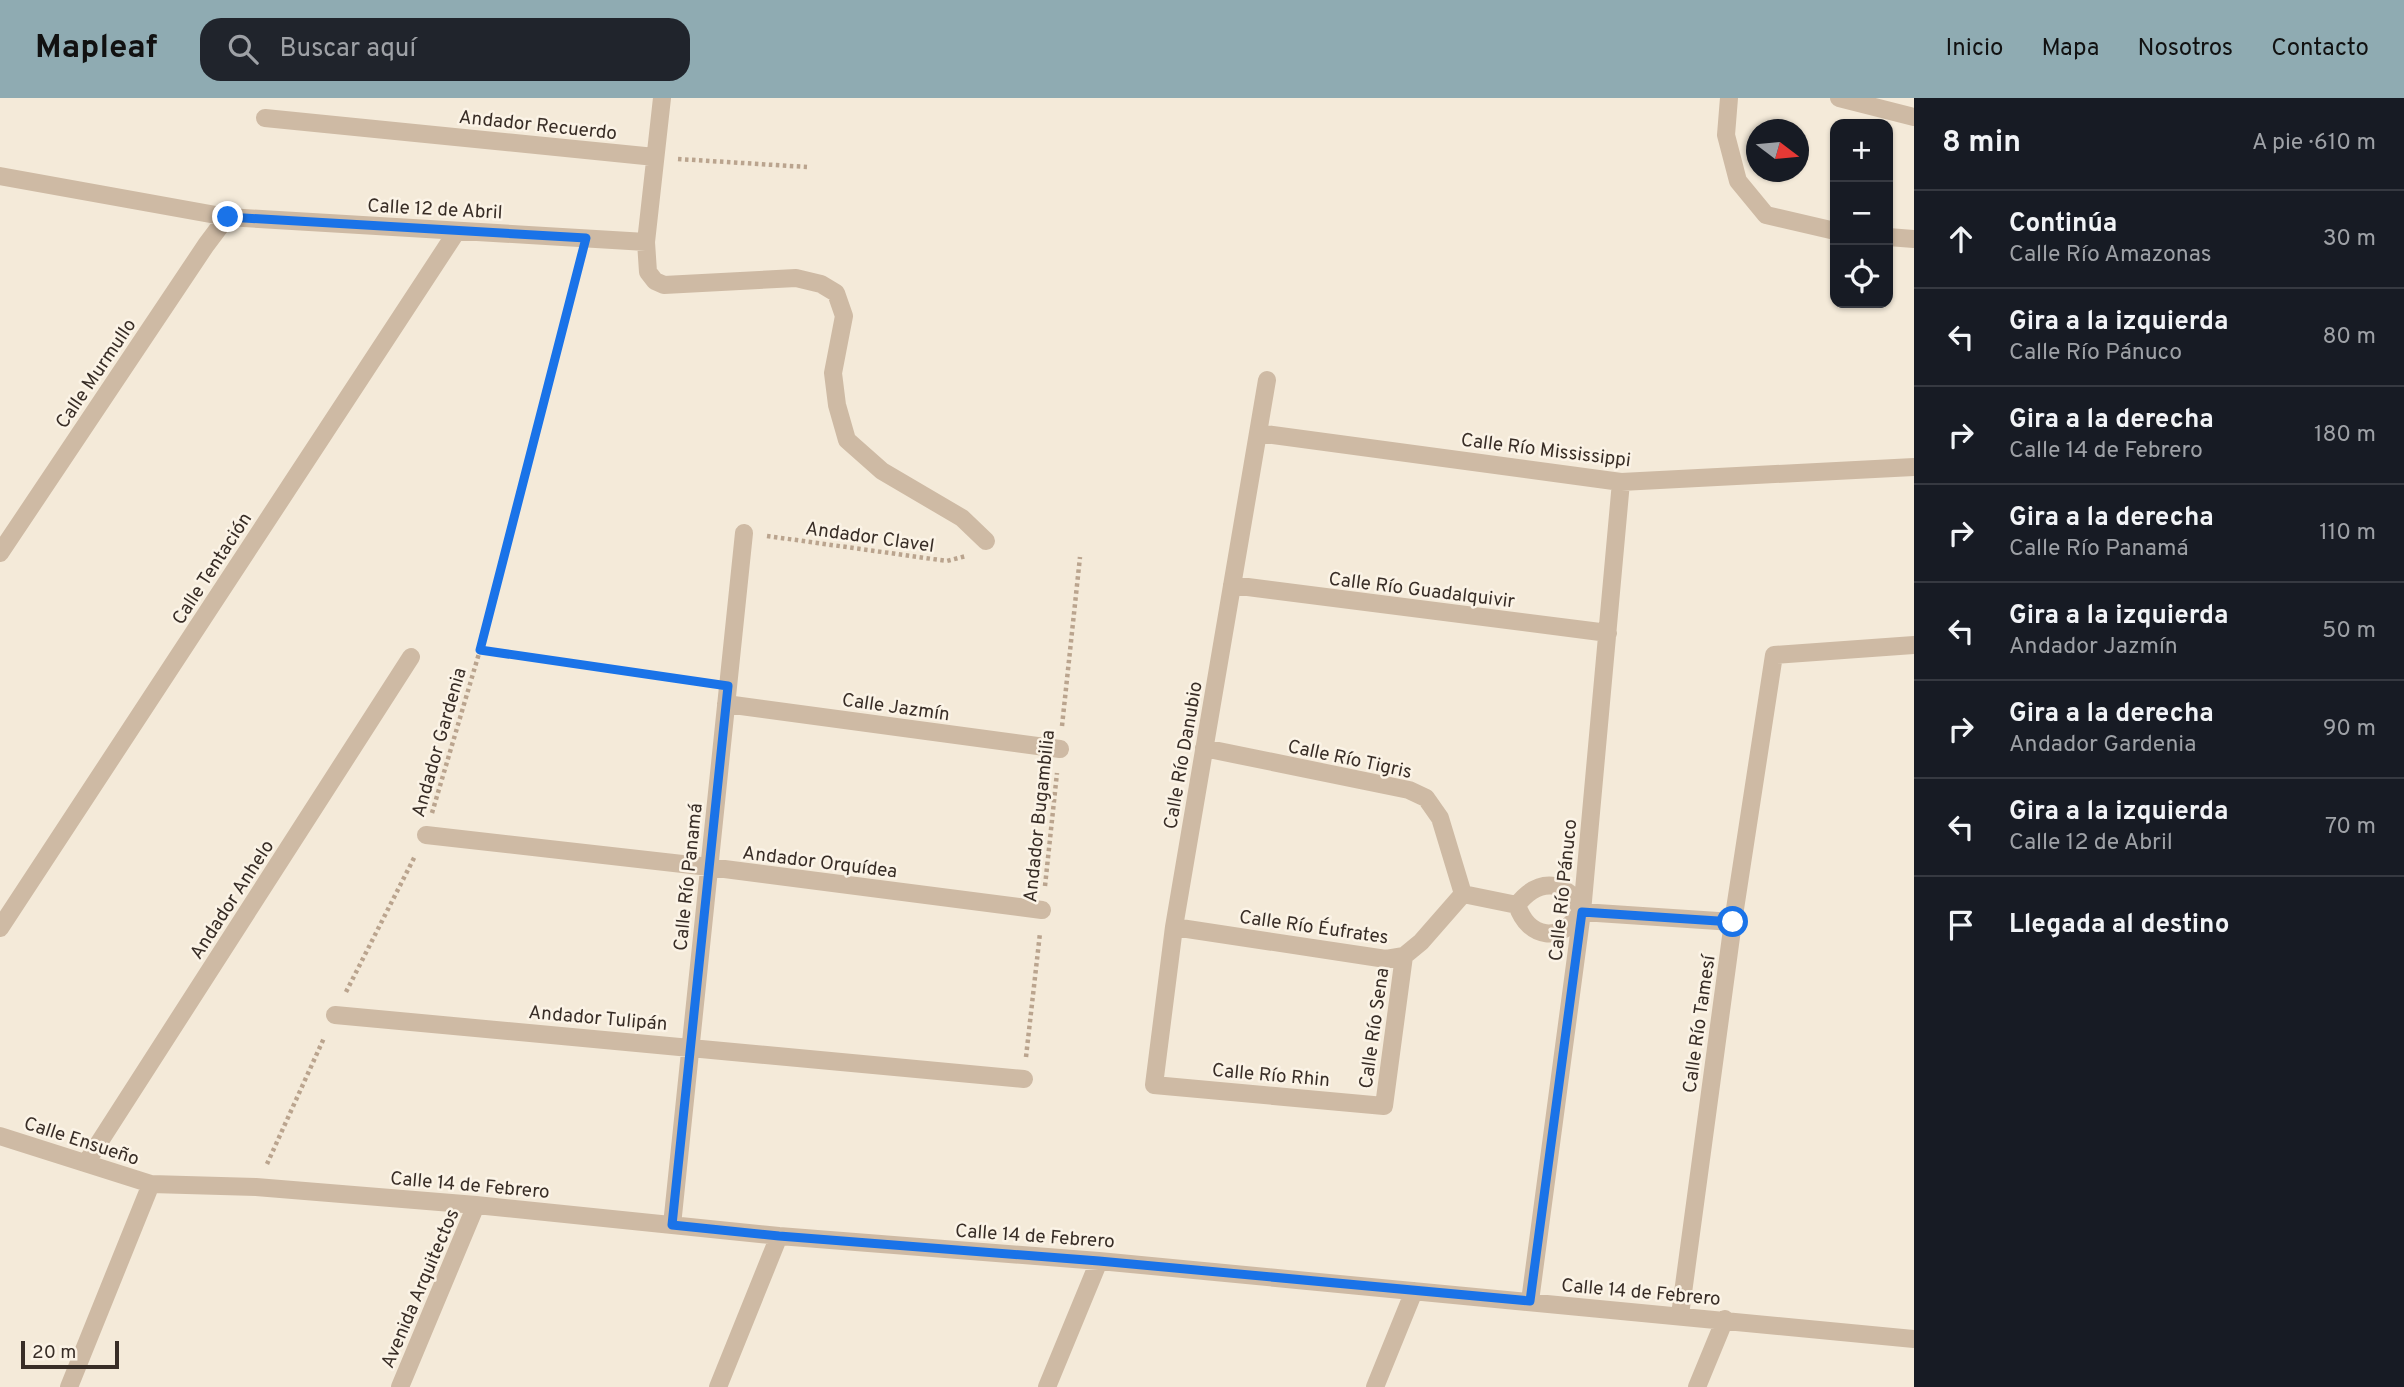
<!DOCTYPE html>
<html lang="es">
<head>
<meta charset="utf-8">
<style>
  :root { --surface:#171b24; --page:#20242c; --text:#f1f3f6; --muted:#9ea1a6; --line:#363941; --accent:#8fabb2 }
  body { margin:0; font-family:Overpass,sans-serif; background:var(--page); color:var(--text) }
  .controls { position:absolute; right:21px; top:21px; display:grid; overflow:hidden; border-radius:14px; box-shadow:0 2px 5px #0004 }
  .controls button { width:63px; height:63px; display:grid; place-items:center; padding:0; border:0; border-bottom:2px solid var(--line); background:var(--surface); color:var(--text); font:35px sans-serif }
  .compass { position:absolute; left:1746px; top:21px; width:63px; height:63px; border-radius:50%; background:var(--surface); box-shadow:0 2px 5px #0004; rotate:106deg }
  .scale { position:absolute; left:21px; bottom:18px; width:98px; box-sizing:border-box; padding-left:7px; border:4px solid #382d26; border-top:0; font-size:19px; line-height:24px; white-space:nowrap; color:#382d26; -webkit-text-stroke:5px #fbf3e6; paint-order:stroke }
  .stop { position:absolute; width:21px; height:21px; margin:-16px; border:5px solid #1a73e8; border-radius:50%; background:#fff }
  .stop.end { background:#1a73e8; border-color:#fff; box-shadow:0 2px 7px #0008 }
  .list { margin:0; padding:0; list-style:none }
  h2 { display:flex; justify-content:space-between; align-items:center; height:91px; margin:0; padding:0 28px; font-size:30px }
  h2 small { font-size:23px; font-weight:400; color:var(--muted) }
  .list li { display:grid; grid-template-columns:46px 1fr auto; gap:21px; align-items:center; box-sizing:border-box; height:98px; padding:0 28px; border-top:2px solid var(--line) }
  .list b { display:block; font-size:26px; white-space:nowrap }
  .list p { margin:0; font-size:23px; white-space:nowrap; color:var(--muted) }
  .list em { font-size:23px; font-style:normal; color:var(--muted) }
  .icon { flex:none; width:38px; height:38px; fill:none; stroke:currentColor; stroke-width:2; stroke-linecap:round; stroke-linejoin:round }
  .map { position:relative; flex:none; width:1914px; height:1289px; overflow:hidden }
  header { display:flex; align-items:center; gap:42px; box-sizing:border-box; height:98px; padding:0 35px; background:var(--accent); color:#111 }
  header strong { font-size:33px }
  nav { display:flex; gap:38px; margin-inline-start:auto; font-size:24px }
  .search { width:490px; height:63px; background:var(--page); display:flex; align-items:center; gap:18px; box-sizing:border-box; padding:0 24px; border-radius:21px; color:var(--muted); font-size:26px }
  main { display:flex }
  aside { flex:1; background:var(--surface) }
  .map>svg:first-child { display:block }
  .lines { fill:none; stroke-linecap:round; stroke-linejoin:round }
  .path { stroke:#baa48e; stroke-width:4.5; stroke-dasharray:3.5 3.5; stroke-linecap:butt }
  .minor { stroke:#cebaa4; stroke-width:18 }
  .route { stroke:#1a73e8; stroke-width:9 }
  .labels { text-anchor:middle; stroke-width:5; stroke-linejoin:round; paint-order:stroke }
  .street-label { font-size:19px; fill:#382d26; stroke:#fbf3e6 }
</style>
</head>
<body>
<header>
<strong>Mapleaf</strong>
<div class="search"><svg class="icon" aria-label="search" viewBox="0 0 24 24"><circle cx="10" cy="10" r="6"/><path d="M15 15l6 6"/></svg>Buscar aquí</div>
<nav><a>Inicio</a><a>Mapa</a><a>Nosotros</a><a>Contacto</a></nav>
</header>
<main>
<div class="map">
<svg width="1914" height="1289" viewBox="0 0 1914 1289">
  <rect width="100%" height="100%" fill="#f4ead9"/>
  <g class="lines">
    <!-- path -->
    <path class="path" d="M678,61L807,69
      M767,438L947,463L966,458
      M480,552L703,584
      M1062,628L1080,459
      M432,715L480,552L579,165
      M1045,788L1057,675
      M346,894L415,758
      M1026,959L1040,835
      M267,1066L324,940"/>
    <!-- minor -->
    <path class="minor" d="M662,0L646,144L648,174L655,183L664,187L796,180L821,186L836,195L844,218L833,275L837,307L847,342L882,373L962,420L986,443
      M1729,0L1726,37L1738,83L1766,117L1835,133
      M1839,0L1914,19
      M265,20L655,59
      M0,78L227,119L646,144
      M1888,139L1914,141
      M1267,282L1174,829L1154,987L1384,1008L1404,858
      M1258,335L1621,384L1914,369
      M0,455L206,147L227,119
      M1232,487L1608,535
      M726,606L1060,651
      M1204,650L1409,692L1426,700L1440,720L1463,796
      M426,737L709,769L1042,812
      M1463,796L1517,807
      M1517,807C1529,842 1561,845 1581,814
      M1517,807C1539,779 1567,781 1582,814
      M1582,814L1733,824
      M1174,829L1386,861L1404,858L1421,844L1463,796
      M0,830L457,133
      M335,917L1024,981
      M0,1038L151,1086L256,1089L476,1107L779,1138L1099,1163L1914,1241
      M86,1065L411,559
      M672,1127L744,435
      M1530,1203L1582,814L1621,384
      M1680,1217L1733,824L1774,557L1914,547
      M69,1289L151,1086
      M400,1289L476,1107
      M718,1289L779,1138
      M1047,1289L1099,1163
      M1375,1289L1414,1193
      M1697,1289L1725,1221"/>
  </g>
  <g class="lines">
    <!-- route -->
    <path class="route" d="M228,119L586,140L480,552L728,588L672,1127L779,1138L1099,1163L1530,1203L1582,814L1733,824"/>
  </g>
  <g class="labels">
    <!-- street labels -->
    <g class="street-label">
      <text transform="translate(538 26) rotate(6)" y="7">Andador Recuerdo</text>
      <text transform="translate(435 110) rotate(3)" y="7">Calle 12 de Abril</text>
      <text transform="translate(95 275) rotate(-56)" y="7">Calle Murmullo</text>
      <text transform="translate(1546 351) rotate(7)" y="7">Calle Río Mississippi</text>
      <text transform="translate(870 438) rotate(8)" y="7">Andador Clavel</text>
      <text transform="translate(211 470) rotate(-57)" y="7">Calle Tentación</text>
      <text transform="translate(1422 491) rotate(7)" y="7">Calle Río Guadalquivir</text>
      <text transform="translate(896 608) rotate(8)" y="7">Calle Jazmín</text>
      <text transform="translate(438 644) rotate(-74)" y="7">Andador Gardenia</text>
      <text transform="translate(1182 657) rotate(-80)" y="7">Calle Río Danubio</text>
      <text transform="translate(1350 660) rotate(12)" y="7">Calle Río Tigris</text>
      <text transform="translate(1038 718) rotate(-84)" y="7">Andador Bugambilia</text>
      <text transform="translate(820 763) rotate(7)" y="7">Andador Orquídea</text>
      <text transform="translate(687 779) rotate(-84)" y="7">Calle Río Panamá</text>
      <text transform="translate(1562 792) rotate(-84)" y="7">Calle Río Pánuco</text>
      <text transform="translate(231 801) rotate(-57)" y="7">Andador Anhelo</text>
      <text transform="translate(1314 828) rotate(8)" y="7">Calle Río Éufrates</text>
      <text transform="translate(598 919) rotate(5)" y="7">Andador Tulipán</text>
      <text transform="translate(1698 926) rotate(-82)" y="7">Calle Río Tamesí</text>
      <text transform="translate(1373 930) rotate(-82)" y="7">Calle Río Sena</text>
      <text transform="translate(1271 976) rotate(5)" y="7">Calle Río Rhin</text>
      <text transform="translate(82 1042) rotate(18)" y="7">Calle Ensueño</text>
      <text transform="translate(470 1086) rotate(5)" y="7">Calle 14 de Febrero</text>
      <text transform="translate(1035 1137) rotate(4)" y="7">Calle 14 de Febrero</text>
      <text transform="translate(419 1190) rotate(-67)" y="7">Avenida Arquitectos</text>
      <text transform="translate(1641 1193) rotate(5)" y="7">Calle 14 de Febrero</text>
    </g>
  </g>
</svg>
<div class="controls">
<button>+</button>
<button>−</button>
<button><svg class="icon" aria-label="locate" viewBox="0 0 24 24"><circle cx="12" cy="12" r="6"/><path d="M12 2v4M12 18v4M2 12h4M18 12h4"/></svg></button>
</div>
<svg class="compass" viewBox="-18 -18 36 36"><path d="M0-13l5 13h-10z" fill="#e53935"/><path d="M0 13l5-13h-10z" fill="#9ea1a6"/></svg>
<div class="scale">20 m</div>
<div class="stop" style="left:1733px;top:824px"></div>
<div class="stop end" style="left:228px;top:119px"></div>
</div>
<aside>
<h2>8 min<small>A pie · 610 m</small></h2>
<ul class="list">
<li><svg class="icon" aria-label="ahead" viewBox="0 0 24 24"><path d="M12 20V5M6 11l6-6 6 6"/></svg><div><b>Continúa</b><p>Calle Río Amazonas</p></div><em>30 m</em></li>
<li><svg class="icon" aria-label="left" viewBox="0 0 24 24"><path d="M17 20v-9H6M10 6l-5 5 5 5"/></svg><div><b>Gira a la izquierda</b><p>Calle Río Pánuco</p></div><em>80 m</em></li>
<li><svg class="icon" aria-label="right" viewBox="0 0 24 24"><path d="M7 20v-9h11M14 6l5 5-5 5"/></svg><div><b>Gira a la derecha</b><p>Calle 14 de Febrero</p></div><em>180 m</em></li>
<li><svg class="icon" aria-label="right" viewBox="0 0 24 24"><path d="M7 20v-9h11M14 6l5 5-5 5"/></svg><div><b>Gira a la derecha</b><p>Calle Río Panamá</p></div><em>110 m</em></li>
<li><svg class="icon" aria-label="left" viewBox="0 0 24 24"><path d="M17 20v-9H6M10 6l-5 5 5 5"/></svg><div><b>Gira a la izquierda</b><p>Andador Jazmín</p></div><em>50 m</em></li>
<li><svg class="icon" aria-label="right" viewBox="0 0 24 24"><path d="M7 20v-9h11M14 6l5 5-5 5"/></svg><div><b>Gira a la derecha</b><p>Andador Gardenia</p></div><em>90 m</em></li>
<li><svg class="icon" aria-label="left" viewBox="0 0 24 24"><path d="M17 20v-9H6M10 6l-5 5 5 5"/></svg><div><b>Gira a la izquierda</b><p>Calle 12 de Abril</p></div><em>70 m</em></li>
<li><svg class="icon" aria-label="arrive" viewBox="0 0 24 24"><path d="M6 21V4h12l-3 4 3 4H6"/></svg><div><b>Llegada al destino</b></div></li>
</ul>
</aside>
</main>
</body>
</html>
